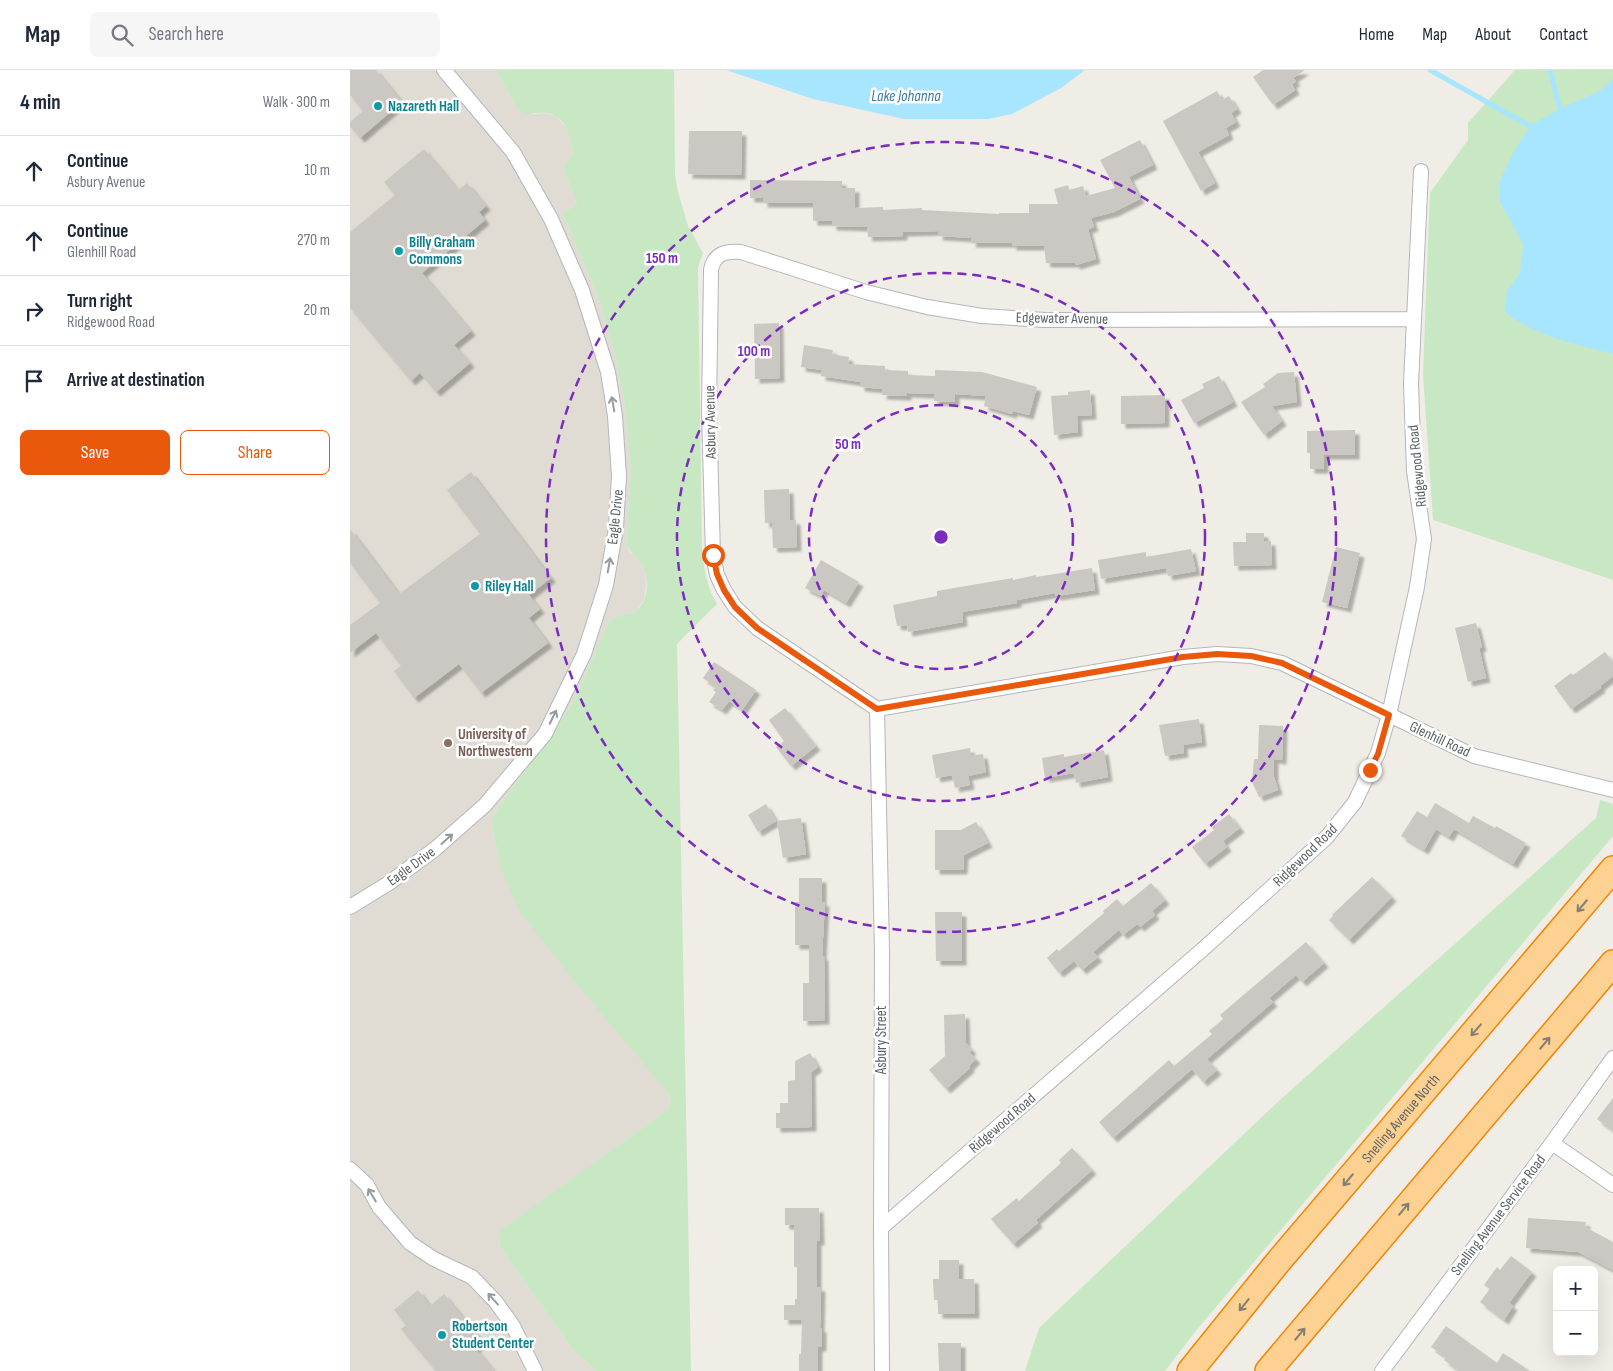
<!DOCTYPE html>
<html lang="en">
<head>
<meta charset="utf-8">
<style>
  :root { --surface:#fff; --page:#f6f6f7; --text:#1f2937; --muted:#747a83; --line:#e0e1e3; --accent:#ea580c }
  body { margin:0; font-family:"Sofia Sans Condensed",sans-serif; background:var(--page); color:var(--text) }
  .controls { position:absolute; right:15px; bottom:15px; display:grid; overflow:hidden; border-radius:8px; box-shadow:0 5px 20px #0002 }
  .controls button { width:45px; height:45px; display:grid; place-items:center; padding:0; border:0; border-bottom:1px solid var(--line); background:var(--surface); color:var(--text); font:25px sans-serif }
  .stop { position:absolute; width:15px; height:15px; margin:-11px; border:4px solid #ea580c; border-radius:50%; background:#fff }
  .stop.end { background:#ea580c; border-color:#fff; box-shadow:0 1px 5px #0008 }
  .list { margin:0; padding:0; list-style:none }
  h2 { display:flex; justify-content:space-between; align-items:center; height:65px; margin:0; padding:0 20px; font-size:21px }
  h2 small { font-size:16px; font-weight:400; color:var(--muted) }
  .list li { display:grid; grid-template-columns:32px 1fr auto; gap:15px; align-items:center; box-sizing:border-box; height:70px; padding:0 20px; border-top:1px solid var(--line) }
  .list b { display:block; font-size:19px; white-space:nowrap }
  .list p { margin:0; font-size:16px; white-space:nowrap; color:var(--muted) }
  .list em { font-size:16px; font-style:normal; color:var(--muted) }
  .actions { display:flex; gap:10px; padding:15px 20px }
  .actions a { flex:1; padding:11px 0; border:1px solid var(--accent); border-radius:8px; text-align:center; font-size:18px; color:var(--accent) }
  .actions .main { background:var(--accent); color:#fff }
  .icon { flex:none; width:28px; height:28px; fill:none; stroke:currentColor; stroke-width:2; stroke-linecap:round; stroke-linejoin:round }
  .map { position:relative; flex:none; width:1263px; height:1301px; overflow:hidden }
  header { display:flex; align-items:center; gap:30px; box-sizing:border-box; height:70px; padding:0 25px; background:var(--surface); border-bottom:1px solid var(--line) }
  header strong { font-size:24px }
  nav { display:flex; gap:28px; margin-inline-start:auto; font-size:18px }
  .search { width:350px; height:45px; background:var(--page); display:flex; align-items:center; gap:12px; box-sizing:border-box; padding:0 18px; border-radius:8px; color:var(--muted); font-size:19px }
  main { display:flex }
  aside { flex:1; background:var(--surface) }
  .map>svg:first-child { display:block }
  .education { fill:#e0dcd4 }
  .green { fill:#c8e7c3 }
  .water { fill:#a8e5fe }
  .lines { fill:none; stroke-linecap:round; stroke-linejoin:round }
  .stream { stroke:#a8e5fe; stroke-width:5 }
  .building { fill:#cbc7c2; filter:url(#shadow) }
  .street-casing { stroke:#b3b7bb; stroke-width:16 }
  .highway-casing { stroke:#f48502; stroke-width:28 }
  .street { stroke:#fff; stroke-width:14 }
  .highway { stroke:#fcd191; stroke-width:25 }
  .oneway { stroke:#969a9c }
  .oneway2 { stroke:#867e71 }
  .route { stroke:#ea580c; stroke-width:6 }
  .ring { fill:none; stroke:#7b2cbf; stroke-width:2.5; stroke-dasharray:9 6 }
  .culture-dot { fill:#0f9aa8; stroke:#fff; stroke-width:2 }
  .education-dot { fill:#8d6e63; stroke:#fff; stroke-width:2 }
  .labels { text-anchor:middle; stroke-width:5; stroke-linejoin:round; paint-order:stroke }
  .culture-label { font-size:15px; font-weight:bold; fill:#0d838f; stroke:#fff; text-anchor:start }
  .street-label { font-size:15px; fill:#5e6366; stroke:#fff }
  .education-label { font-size:15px; font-weight:bold; fill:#785e54; stroke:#fff; text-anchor:start }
  .water-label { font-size:16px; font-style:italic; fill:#3e7c9f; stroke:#fff }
  .centre { fill:#7b2cbf; stroke:#fff; stroke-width:2.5 }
  .ring-label { font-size:15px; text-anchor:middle; font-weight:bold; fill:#7b2cbf; stroke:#fff; stroke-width:5; stroke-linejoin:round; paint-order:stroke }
</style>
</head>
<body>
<header>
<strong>Map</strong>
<div class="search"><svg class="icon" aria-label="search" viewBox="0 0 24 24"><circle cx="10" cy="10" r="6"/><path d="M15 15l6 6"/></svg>Search here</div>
<nav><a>Home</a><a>Map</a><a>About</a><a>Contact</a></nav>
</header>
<main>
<aside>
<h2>4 min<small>Walk · 300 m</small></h2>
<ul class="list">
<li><svg class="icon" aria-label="ahead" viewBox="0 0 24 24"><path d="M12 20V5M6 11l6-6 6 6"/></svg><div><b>Continue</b><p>Asbury Avenue</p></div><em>10 m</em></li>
<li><svg class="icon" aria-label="ahead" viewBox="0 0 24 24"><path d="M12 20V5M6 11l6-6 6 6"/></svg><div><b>Continue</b><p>Glenhill Road</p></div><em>270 m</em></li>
<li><svg class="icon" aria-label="right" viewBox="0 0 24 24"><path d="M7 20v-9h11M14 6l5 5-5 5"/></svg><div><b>Turn right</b><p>Ridgewood Road</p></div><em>20 m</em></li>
<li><svg class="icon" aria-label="arrive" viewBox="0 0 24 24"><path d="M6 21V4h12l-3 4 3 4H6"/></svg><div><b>Arrive at destination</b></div></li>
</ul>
<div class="actions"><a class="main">Save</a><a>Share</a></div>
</aside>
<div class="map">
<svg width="1263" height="1301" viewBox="0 0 1263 1301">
  <defs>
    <filter id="shadow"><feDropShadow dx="4.5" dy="4.5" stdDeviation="1" flood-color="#0004"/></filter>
  </defs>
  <rect width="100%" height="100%" fill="#f0ece6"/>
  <!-- education -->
  <path class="education" d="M0,0H145L165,34L183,44L195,43L206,46L219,61L223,83L213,98L227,134L212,143L249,229L264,282L274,329L281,400L276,475L280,482L286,485L291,492L295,501L296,515L294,530L285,543L271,545L259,551L228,622L213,648L144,744L142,756L151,799L319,1024L321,1031L319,1039L153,1159L149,1168L150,1177L224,1281L246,1301H0Z"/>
  <!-- green -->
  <path class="green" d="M145,0H324L325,105L328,122L338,156L353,183L348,197L352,484C355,502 357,518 367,534L327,574L341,1301H246L224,1281L150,1177L149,1168L152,1159L319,1039L321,1031L319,1024L226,913L170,842L151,799L142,756L144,744L213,648L228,622L259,551L271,545L285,543C288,539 293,534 294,530C299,518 297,500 289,490C285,484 280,482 276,475L281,400L274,329L264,282L249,229L212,143L227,134L213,98L223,83C220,66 216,45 195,43C188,42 181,44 174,44L165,34Z
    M1165,0H1263V510L1083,450L1073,303L1080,123L1118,70V53Z
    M1250,730L1263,734V766L844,1263L815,1301H675L689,1258L931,1029L1246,748Z"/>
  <!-- water -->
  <path class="water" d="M376,0H735L711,18L662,44L638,49H554L463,29Z
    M1263,9V284C1226,274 1186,267 1155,242L1157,221L1170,203L1173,174L1150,132V111L1164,81L1181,55L1210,39L1250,21Z"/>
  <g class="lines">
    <!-- stream -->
    <path class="stream" d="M1080,0L1180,56
      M1200,0L1210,39"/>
  </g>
  <!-- building -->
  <path class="building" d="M0,0H26L52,32L10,68L0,56V52L13,41L0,25Z
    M913,0H955L943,8L946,11L942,14L945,20L923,35L903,7Z
    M867,21L872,30L879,26L887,39L881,43L886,52L876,58L879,65L848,82L865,113L851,121L813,51Z
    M339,61H392L391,105L338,104Z
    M790,70L803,95L779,107L790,129L764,142L741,148L744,157L738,159L746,189L726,195L725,193H696L694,176H662V173H621L622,168L588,166L589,161L553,162V166L518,167L517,157L482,156V151H463V133H413V128H400V110L492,111V118H505V138L533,137V140L572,138V140L649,144V143H679V134H708L704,119L718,115L719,120L733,116L736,126L765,118L750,90Z
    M74,79L108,120L117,113L136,136L129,142L135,150L72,203L121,261L104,275L120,293L86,322L70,303L61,311L0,238V162L45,125L34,112Z
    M429,253L430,308L405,309L404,254Z
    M454,275L483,280L482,284L499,287L498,294L535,296V300L558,301V305L585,306V300L632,302L687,317L679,345L663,341L662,344L634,336L636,326L605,324V332L584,331V324L557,323V326L532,325L533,319L510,317V312L471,306L472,300L451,297Z
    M944,302L947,332L922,336L932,351L914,365L891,332L915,317L913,314L928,303Z
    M869,306L883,332L844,353L831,330L854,318L852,314Z
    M740,320L742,345L727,346L728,362L704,365L701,326L718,325V322Z
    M815,325V353L771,354V326Z
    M1005,360V385H974V399H960V383H957V361Z
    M121,402L201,508L179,525L190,539L179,548L198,573L131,623L109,594L64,628L44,601L51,596L26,563L0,583V555L30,533L0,493V459L49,524L130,464L97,420Z
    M439,419L440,450H446L447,477L423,478L422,453H415L414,420Z
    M896,463H914V471H921L922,495L884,496L883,472H896Z
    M986,477L1010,483L997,538L972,532Z
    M841,479L846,501L818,506L816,498L751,509L748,490L796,482V487Z
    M471,490L509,512L496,533L474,520L471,526L455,518Z
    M742,498L745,520L706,526L705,523L667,530V533L612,542L613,552L558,562L557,555L547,556L543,535L587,526V521L663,508V510L686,505V507Z
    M1126,553L1132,577L1129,578L1136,608L1118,612L1105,558Z
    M1255,582L1263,592V606L1250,616L1251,618L1221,639L1204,616L1221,603L1223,605Z
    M364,592L406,620L392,640L379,631L372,640L359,632L366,622L363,620L366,617L353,608Z
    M435,638L466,676L441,696L426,677L434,671L419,650Z
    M849,649L852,672L833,675L834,683L815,686L809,655Z
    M909,655L933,656L932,690L924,689V707L928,720L909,727L902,712L904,689H908Z
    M620,678L621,686L633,684L636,702L618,706L620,715L605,718L602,705L586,708L582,685Z
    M754,680L758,707L726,713L724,703L695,708L692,688L714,684V687Z
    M1085,733L1119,753L1123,746L1145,758L1146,756L1176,773L1163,794L1104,759L1099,767L1086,759L1074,780L1051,766L1067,741L1077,747Z
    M416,734L426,751L408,762L398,745Z
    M879,744L890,758L873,771L877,777L855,794L842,777L864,760L862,757Z
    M451,748L456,784L433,788L427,751Z
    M626,752L638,773L614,785L613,800H585V760H611Z
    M1022,807L1042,827L999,870L979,850L983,846L982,845Z
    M449,808H472V832H475L472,886H474L475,950L453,951V913H459V875H445V832H449Z
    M801,813L815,830L802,841L805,845L790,857L787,854L773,865L769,860L743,882L748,887L732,900L724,891L709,903L697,888L707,879L709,881L754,843L753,841L767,829L773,836Z
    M585,842H612V891H586Z
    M956,872L974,893L952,912L946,905L919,928L923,932L857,989L867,1000L853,1012L842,999L763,1068L749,1052L819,990L824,996L862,964L859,961L873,949L870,945Z
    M615,944L616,973L622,980L619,982L626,989L619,996L620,998L596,1019L579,1000L595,986L594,945Z
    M460,983L468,997L461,1002L462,1057L426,1058V1043H430V1033H438V1011L445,1010V991Z
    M1263,1028V1061L1247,1049Z
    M722,1078L742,1100L686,1150L688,1153L663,1174L641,1149L667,1128L669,1131L711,1093L709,1090Z
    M435,1138H469L470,1171H467V1217H471L470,1258H472V1277H468V1301H449V1284H451L452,1250H434V1235H445V1229H447V1197H444V1155H435Z
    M1178,1148L1236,1152L1235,1157L1263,1172V1200L1228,1182L1176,1178Z
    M1161,1186L1182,1202L1159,1233L1163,1236L1154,1250L1130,1232L1140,1219L1134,1215L1147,1197L1150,1200Z
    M589,1190H609V1209H624L625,1244H588V1230H584L583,1209H589Z
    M68,1220L80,1236L94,1224L133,1272L125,1278L144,1301H86L51,1259L56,1255L44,1240Z
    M1096,1256L1147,1293L1153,1283L1180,1301H1109L1094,1290L1096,1287L1081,1277Z
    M588,1273H611V1301H589Z"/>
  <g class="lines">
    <defs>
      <path id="street" d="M1064,249L695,250L632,246L577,237L516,222L391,182C376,181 364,183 361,200L359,341L363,485L367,505L374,520L385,537L407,558L527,639L833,587L867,584L901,586L932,593L1124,686L1263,720
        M527,639L532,882L531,1158L532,1301
        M0,837L39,813L85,779L135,735L195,664L234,584L256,515L266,458L269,406L265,346L258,302L232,220L201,149L163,82L94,0
        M1202,1073L1263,1115
        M0,1099L17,1115L29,1137L60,1173L84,1189L122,1207L146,1232L163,1256L185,1301
        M531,1158L852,880L977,767L1005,732L1028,683L1039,645L1067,517L1074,469L1064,401L1061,314L1071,101
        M1032,1301L1202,1073L1263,988"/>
      <g id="highway">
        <path id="s1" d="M840,1301L928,1192L1263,799"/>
        <path d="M918,1301L1263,893"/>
      </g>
    </defs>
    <!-- street casing -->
    <use href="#street" class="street-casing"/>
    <!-- highway casing -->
    <use href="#highway" class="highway-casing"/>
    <!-- street -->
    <use href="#street" class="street"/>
    <!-- highway -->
    <use href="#highway" class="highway"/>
  </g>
  <!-- one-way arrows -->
  <defs><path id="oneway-shaft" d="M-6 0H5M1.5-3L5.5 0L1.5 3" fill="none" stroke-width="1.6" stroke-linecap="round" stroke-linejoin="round" transform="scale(1.25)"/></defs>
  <g class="oneway">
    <use href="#oneway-shaft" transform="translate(263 334) rotate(-100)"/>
    <use href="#oneway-shaft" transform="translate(259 495) rotate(-80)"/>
    <use href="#oneway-shaft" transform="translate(203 647) rotate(-64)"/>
    <use href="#oneway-shaft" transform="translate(97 769) rotate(-42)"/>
    <use href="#oneway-shaft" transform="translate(22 1125) rotate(-121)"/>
    <use href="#oneway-shaft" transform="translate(143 1229) rotate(-132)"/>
  </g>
  <g class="oneway2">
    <use href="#oneway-shaft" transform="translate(1232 836) rotate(130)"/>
    <use href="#oneway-shaft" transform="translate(1126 960) rotate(131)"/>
    <use href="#oneway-shaft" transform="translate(1195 973) rotate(-50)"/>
    <use href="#oneway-shaft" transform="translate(998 1110) rotate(130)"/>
    <use href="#oneway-shaft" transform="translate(1054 1139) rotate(-50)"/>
    <use href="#oneway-shaft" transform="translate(894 1235) rotate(129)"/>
    <use href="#oneway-shaft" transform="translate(950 1264) rotate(-50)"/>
  </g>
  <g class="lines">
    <!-- route -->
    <path class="route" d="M363,485L367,504L374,520L385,537L407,558L527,639L833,587L867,584L901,586L932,593L1039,645L1028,684L1020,700"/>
  </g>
  <!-- distance rings -->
  <g class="ring">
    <circle cx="591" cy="467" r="132"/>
    <circle cx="591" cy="467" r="264"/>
    <circle cx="591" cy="467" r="395"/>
  </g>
  <!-- markers -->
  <g class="culture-dot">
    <circle cx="28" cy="36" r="5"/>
    <circle cx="49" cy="181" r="5"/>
    <circle cx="125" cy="516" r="5"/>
    <circle cx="92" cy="1265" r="5"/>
  </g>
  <circle class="education-dot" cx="98" cy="673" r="5"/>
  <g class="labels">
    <!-- culture labels -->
    <g class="culture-label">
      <text x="38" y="41">Nazareth Hall</text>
      <text x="59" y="177">Billy Graham<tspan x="59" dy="17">Commons</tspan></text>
      <text x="135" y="521">Riley Hall</text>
      <text x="102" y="1261">Robertson<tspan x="102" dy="17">Student Center</tspan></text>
    </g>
    <!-- street labels -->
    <g class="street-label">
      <text transform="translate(712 248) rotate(1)" y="5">Edgewater Avenue</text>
      <text transform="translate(360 352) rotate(-91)" y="5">Asbury Avenue</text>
      <text transform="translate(1067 396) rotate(-96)" y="5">Ridgewood Road</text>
      <text transform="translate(265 447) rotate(-84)" y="5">Eagle Drive</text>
      <text transform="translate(1090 669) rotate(25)" y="5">Glenhill Road</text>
      <text transform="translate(955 785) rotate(-44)" y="5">Ridgewood Road</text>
      <text transform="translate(61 796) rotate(-36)" y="5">Eagle Drive</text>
      <text transform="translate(531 970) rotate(-90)" y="5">Asbury Street</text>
      <text dy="5" stroke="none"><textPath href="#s1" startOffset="329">Snelling Avenue North</textPath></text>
      <text transform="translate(652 1053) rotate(-41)" y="5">Ridgewood Road</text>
      <text transform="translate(1148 1145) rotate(-53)" y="5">Snelling Avenue Service Road</text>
    </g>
    <!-- education labels -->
    <g class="education-label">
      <text x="108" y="669">University of<tspan x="108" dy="17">Northwestern</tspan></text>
    </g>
    <!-- water labels -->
    <g class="water-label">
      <text x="556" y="31">Lake Johanna</text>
    </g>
  </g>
  <circle cx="591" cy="467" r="8" class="centre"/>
  <g class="ring-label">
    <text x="312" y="193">150 m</text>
    <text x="404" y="286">100 m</text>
    <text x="498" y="379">50 m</text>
  </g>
</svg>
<div class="controls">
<button>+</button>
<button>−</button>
</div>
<div class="stop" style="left:363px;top:485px"></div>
<div class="stop end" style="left:1020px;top:700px"></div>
</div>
</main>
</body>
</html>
